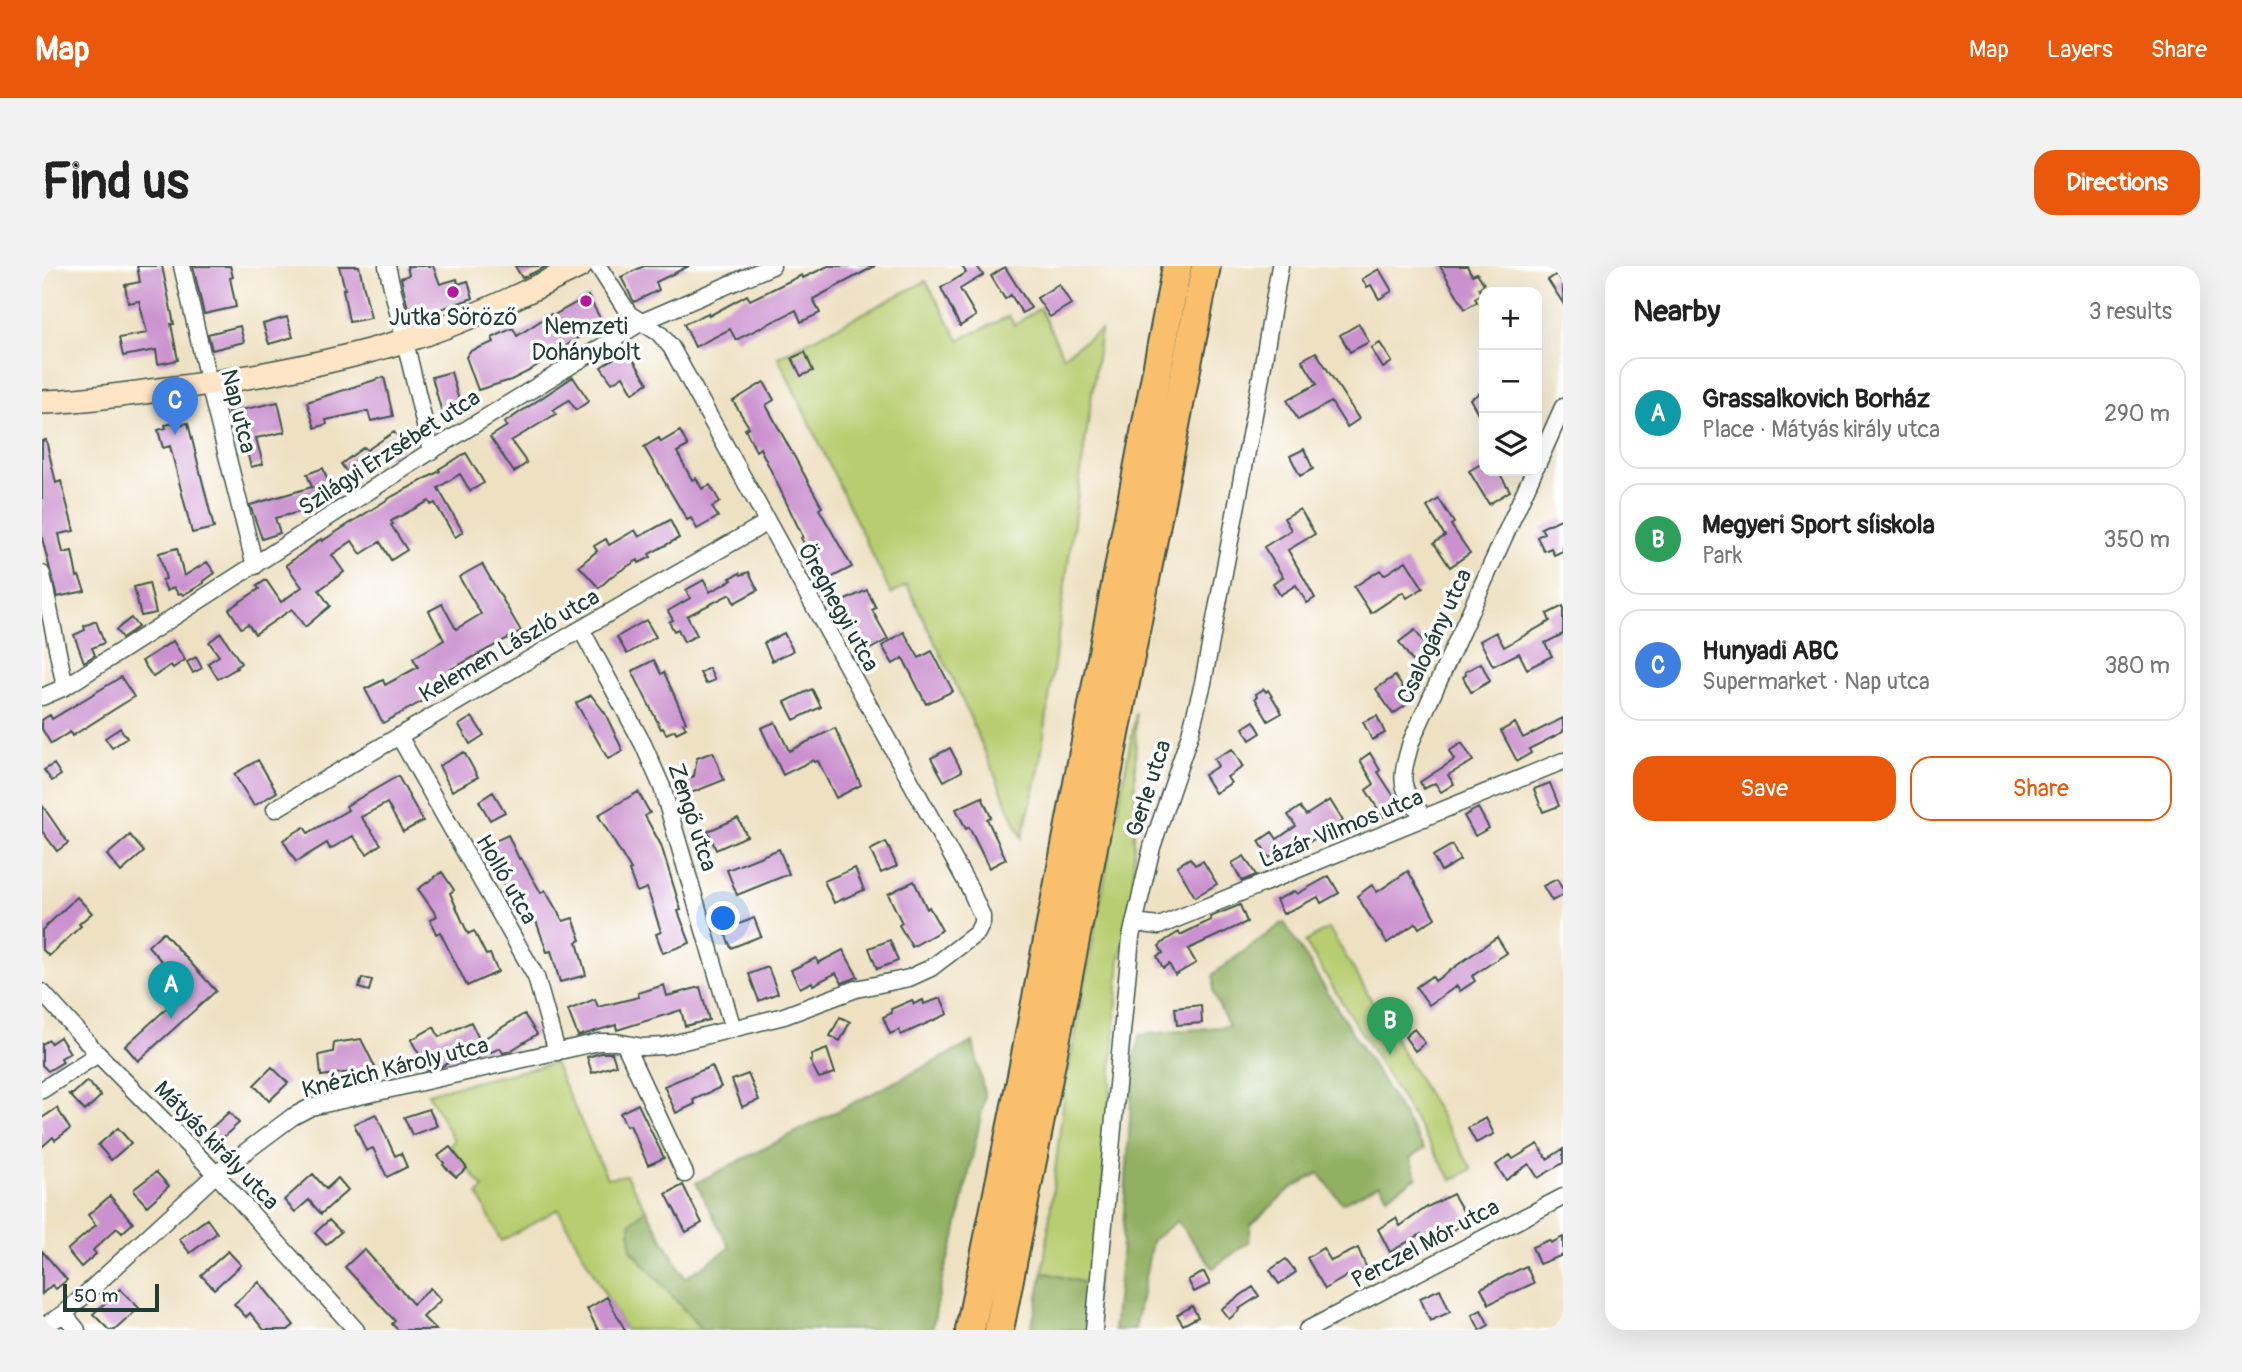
<!DOCTYPE html>
<html lang="en">
<head>
<meta charset="utf-8">
<style>
  :root { --surface:#fff; --page:#f2f2f2; --text:#222; --muted:#767676; --line:#e0e0e0; --accent:#ea580c }
  body { margin:0; font-family:Pangolin,sans-serif; background:var(--page); color:var(--text) }
  .controls { position:absolute; right:21px; top:21px; display:grid; overflow:hidden; border-radius:14px; box-shadow:0 7px 28px #0002 }
  .controls button { width:63px; height:63px; display:grid; place-items:center; padding:0; border:0; border-bottom:2px solid var(--line); background:var(--surface); color:var(--text); font:35px sans-serif }
  .scale { position:absolute; left:21px; bottom:18px; width:96px; box-sizing:border-box; padding-left:7px; border:4px solid #1f3d34; border-top:0; font-size:19px; line-height:24px; white-space:nowrap; color:#1f3d34; -webkit-text-stroke:5px #fff; paint-order:stroke }
  .you { position:absolute; left:682px; top:653px; width:24px; height:24px; margin:-18px; border:5px solid #fff; border-radius:50%; background:#1a73e8; box-shadow:0 0 0 10px #1a73e833 }
  .badge { display:grid; place-items:center; width:46px; height:46px; border-radius:50%; background:var(--accent); color:#fff; font-size:23px; font-weight:700 }
  .pin { position:absolute; translate:-50% -58px; filter:drop-shadow(0 2px 4px #0008) }
  .pin::after { content:''; position:absolute; top:37px; width:24px; height:21px; background:inherit; clip-path:polygon(0 0,100% 0,50% 100%) }
  .list { margin:0; padding:0; list-style:none }
  h2 { display:flex; justify-content:space-between; align-items:center; height:91px; margin:0; padding:0 28px; font-size:30px }
  h2 small { font-size:23px; font-weight:400; color:var(--muted) }
  .list li { display:grid; grid-template-columns:46px 1fr auto; gap:21px; align-items:center; box-sizing:border-box; height:112px; margin:0 14px 14px; padding:0 14px; border:2px solid var(--line); border-radius:21px }
  .list b { display:block; font-size:26px; white-space:nowrap }
  .list p { margin:0; font-size:23px; white-space:nowrap; color:var(--muted) }
  .list em { font-size:23px; font-style:normal; color:var(--muted) }
  .actions { display:flex; gap:14px; padding:21px 28px }
  .actions a { flex:1; padding:16px 0; border:2px solid var(--accent); border-radius:21px; text-align:center; font-size:24px; color:var(--accent) }
  .actions .main { background:var(--accent); color:#fff }
  .icon { flex:none; width:38px; height:38px; fill:none; stroke:currentColor; stroke-width:2; stroke-linecap:round; stroke-linejoin:round }
  .map { position:relative; flex:none; width:1521px; height:1064px; overflow:hidden; border-radius:21px }
  header { display:flex; align-items:center; gap:42px; box-sizing:border-box; height:98px; padding:0 35px; background:var(--accent); color:#fff }
  header strong { font-size:33px }
  nav { display:flex; gap:38px; margin-inline-start:auto; font-size:24px }
  .intro { display:flex; align-items:center; justify-content:space-between; box-sizing:border-box; height:168px; padding:0 42px }
  h1 { margin:0; font-size:49px }
  .button { padding:18px 32px; border-radius:21px; background:var(--accent); color:#fff; font-size:24px; font-weight:700 }
  main { display:flex; gap:42px; padding:0 42px }
  aside { flex:1; background:var(--surface); border-radius:21px; box-shadow:0 7px 28px #0002 }
  .map>svg:first-child { display:block }
  .green { fill:#b8cd70; stroke:#6c8552; stroke-width:2 }
  .forest { fill:#92b062; stroke:#58764b; stroke-width:2 }
  .building { fill:#cb91cf }
  .lines { fill:none; stroke-linecap:round; stroke-linejoin:round }
  .street-casing { stroke:#3e5649; stroke-width:19 }
  .secondary-casing { stroke:#3e5649; stroke-width:26 }
  .highway-casing { stroke:#3e5649; stroke-width:32 }
  .street { stroke:#fff; stroke-width:16 }
  .secondary { stroke:#fde5c5; stroke-width:23 }
  .highway { stroke:#f9bf6d; stroke-width:28 }
  .poi-dot { fill:#b5179e; stroke:#fff; stroke-width:2.5 }
  .labels { text-anchor:middle; stroke-width:7; stroke-linejoin:round; paint-order:stroke }
  .poi-label { font-size:23px; fill:#1f3d34; stroke:#fff }
  .street-label { font-size:23px; fill:#1f3d34; stroke:#fff }
</style>
</head>
<body>
<header>
<strong>Map</strong>
<nav><a>Map</a><a>Layers</a><a>Share</a></nav>
</header>
<div class="intro"><h1>Find us</h1><a class="button">Directions</a></div>
<main>
<div class="map">
<svg width="1521" height="1064" viewBox="0 0 1521 1064">
  <rect width="100%" height="100%" fill="#fff"/>
  <filter id="ink" filterUnits="userSpaceOnUse"><feTurbulence type="fractalNoise" baseFrequency=".0143" numOctaves="2"/><feDisplacementMap in="SourceGraphic" scale="14" xChannelSelector="R" yChannelSelector="G"/><feConvolveMatrix kernelMatrix="1 2 1 2 8 2 1 2 1" color-interpolation-filters="sRGB"/></filter>
  <filter id="wash" filterUnits="userSpaceOnUse"><feTurbulence type="fractalNoise" baseFrequency=".00686" numOctaves="4" result="noise"/><feDisplacementMap in="SourceGraphic" scale="28" xChannelSelector="R" yChannelSelector="G"/><feGaussianBlur stdDeviation="1.57" result="paint"/><feColorMatrix in="noise" values="0 0 0 0 0 0 0 0 0 0 0 0 0 0 0 0 0 1.4 0 .05"/><feComposite in="paint" operator="in"/></filter>
  <g filter="url(#wash)">
    <rect width="100%" height="100%" fill="#eee1c2"/>
    <!-- green -->
    <path class="green" d="M884,15L917,74L967,50L972,59L998,42L1021,90L1059,64L997,504L980,572L917,426L865,319L849,328L736,91Z
      M1094,447L1091,642L1078,691L1054,1020L1001,1006L1023,822Z
      M1287,662L1430,903L1410,914L1263,676Z
      M512,797L565,912L584,909L604,943L588,958L589,983L660,1064H583L516,943L459,975L436,928L442,922L407,880L412,875L386,827Z"/>
    <!-- forest -->
    <path class="forest" d="M1242,656L1382,883L1368,892L1375,911L1345,930L1338,918L1300,937L1277,907L1248,923L1209,959L1207,976L1171,1002L1135,955L1110,975L1093,1064H1072L1079,992L1092,793L1098,769L1187,760L1171,727V708Z
      M931,776L943,831L913,972L901,1009L890,1064H660L589,983L588,958L604,943L643,1012L688,982L654,917Z
      M1001,1006L1054,1020L1046,1064H989Z"/>
    <g id="blocks">
      <!-- building -->
      <path class="building" d="M95,0H120L132,58H129L136,94L116,98L114,84L81,90L77,72L105,67L97,35L86,37L83,19L98,16Z
        M151,0H188L191,11L188,12L194,41L162,48Z
        M297,0H317L329,52L307,56L301,23H303Z
        M365,0H391L398,18L415,13L416,18L426,15L431,32L393,45L394,49L369,55L359,12L367,9Z
        M473,0H506L480,12Z
        M602,0H647L614,16L617,24L592,36L579,11Z
        M786,0H833L771,33L778,47L759,56L754,44L694,74L688,63L653,81L642,58L666,47L667,50L705,29L708,34L760,9L761,12Z
        M920,0H935L941,9L918,23L934,50L918,60L899,22L924,7Z
        M1398,0H1425L1430,9L1435,7L1442,18L1437,22L1440,28L1433,32L1435,36L1423,43Z
        M963,1L989,42L980,47L969,29L963,33L949,10Z
        M1337,3L1350,25L1337,33L1329,19L1325,21L1320,13Z
        M1515,8L1521,17V37L1506,14Z
        M1017,18L1029,38L1008,51L995,32Z
        M546,30L562,59L544,69L543,67L487,105L469,114L436,124L424,91L428,85L452,76L450,72L471,62L475,70L509,48L510,50Z
        M245,51L251,71L227,78L221,58Z
        M1317,58L1327,76L1308,86L1298,69Z
        M198,60L202,76L170,84L166,68Z
        M1338,77L1350,96L1341,102L1329,82Z
        M585,84L606,117L591,127L581,110L570,117L559,101Z
        M763,86L771,105L759,110L750,92Z
        M1274,86L1317,153L1305,161L1289,136L1256,154L1245,134L1275,118L1260,94Z
        M409,106L421,149L402,154L390,111Z
        M342,111L351,150L329,155L326,145L284,154L285,158L273,162L265,136Z
        M531,111L547,135L534,144L527,134L511,144L514,148L469,175L485,197L472,206L448,171L465,160L462,157Z
        M722,116L732,134L724,139L780,241L777,243L810,301L783,315L759,272L761,271L718,182L714,185L703,163L707,161L691,135Z
        M1442,125V158L1428,133Z
        M236,136L243,166L214,172L221,198L209,201L200,167L192,169L186,147Z
        M137,156V159L146,157L172,262L150,267L128,180L121,182L116,164L124,162L123,159Z
        M638,165L646,180L635,186L650,214L654,212L660,223L668,219L678,236L670,241L676,251L655,263L649,252L645,254L602,181L617,172L619,176Z
        M352,166L363,181L347,192L343,188L310,213L299,198L322,181L325,184Z
        M4,174L14,217L19,215L32,265L17,268L21,287L30,285L35,311L37,310L43,325L15,331L0,272V175Z
        M1262,183L1271,203L1258,210L1248,190Z
        M424,187L442,217L428,225L418,208L396,222L421,266L413,271L393,237L389,239L387,235L349,255L351,258L349,259L365,284L349,294L338,276L319,288L310,275L290,289L302,306L277,324L288,340L263,361L250,343L213,368L206,358L199,362L187,343L217,323L215,320L224,314L239,336L260,321L244,299L279,273L280,275L351,230L398,205L397,203Z
        M1442,196V205H1456L1468,225L1447,238L1427,205Z
        M281,202L291,230L265,239L266,244L233,252L238,267L220,273L208,239L270,221L265,208Z
        M1397,233L1412,257L1409,259L1428,287L1408,301L1392,277L1403,270L1385,241Z
        M1258,243L1273,268L1246,284L1273,332L1265,337L1254,319L1238,329L1231,317L1241,311L1222,281L1249,264L1242,252Z
        M1521,252V285L1512,289L1509,282L1502,285L1495,271L1502,267L1499,262Z
        M628,254L637,272L607,288L609,291L597,297L596,294L570,310L557,322L537,300L555,285L552,280L564,273L567,279L593,264L597,271Z
        M135,282L142,310L165,296L173,307L162,315V317L141,329L139,327L136,328L132,321L125,325L120,314L124,313L117,287Z
        M1364,295L1381,322L1365,332L1361,326L1329,347L1312,321L1338,304L1342,309Z
        M440,298L479,365L408,404L415,416L341,457L323,423L341,414L343,419L376,401L371,392L402,374L387,345L400,338L414,363L439,348L417,311Z
        M707,306L716,324L692,337L688,328L645,350L655,369L642,376L636,363L632,365L627,356L631,354L626,345L648,332L644,324L662,314L668,326L690,314L688,312L698,307L699,309Z
        M107,317L114,347L99,350L92,321Z
        M825,324L834,342L830,344L846,373L825,385L797,337Z
        M1521,340V368L1503,377L1510,390L1485,403L1477,387L1451,400L1438,375L1454,366L1462,381L1508,355L1505,348Z
        M89,352L96,361L80,372L74,364Z
        M604,354L614,371L585,388L575,371Z
        M54,355L62,377L50,382L53,389L42,396L32,369L43,364L42,360Z
        M1373,364L1387,384L1371,396L1357,376Z
        M862,366L877,392L890,385L911,425L884,438L861,392L851,398L840,380Z
        M179,367L199,397L194,401L195,402L176,413L166,397L177,390L167,376Z
        M742,367L751,385L730,395L722,377Z
        M131,375L143,394L131,402L129,399L111,411L100,395Z
        M154,391L160,402L151,407L145,396Z
        M612,394L619,408L622,406L644,456L641,457L644,462L634,467L633,464L624,468L621,462L619,463L590,405Z
        M1439,397L1448,415L1429,426L1421,411L1424,409L1423,406Z
        M667,402L673,414L664,418L658,407Z
        M1353,410L1370,435L1351,448L1334,423Z
        M79,411L92,431L30,470L28,466L9,478L0,463V454L8,449L10,453Z
        M770,423L779,441L752,454L743,436Z
        M1222,423L1224,426L1226,424L1240,447L1226,455L1213,432L1215,431L1214,428Z
        M549,429L563,447L581,485L566,493L534,437Z
        M1335,450L1343,467L1330,474L1321,456Z
        M430,451L442,469L428,478L417,459Z
        M1521,452V466L1487,483L1489,487L1475,495L1459,465L1473,457L1481,472Z
        M1212,455L1219,467L1208,474L1201,462Z
        M733,456L747,485L793,462L819,519L794,532L776,495L772,496L771,494L741,509L719,462Z
        M78,462L85,472L70,482L63,472Z
        M1420,477L1431,495L1406,509L1412,518L1399,526L1393,517L1382,523L1378,516L1412,494L1407,485Z
        M908,482L920,505L902,515L889,492Z
        M1190,483L1201,501L1185,511L1189,517L1173,527L1162,509L1176,500L1172,493Z
        M422,486L436,511L410,525L397,500Z
        M671,486L682,514L649,527L643,514L652,510L655,492Z
        M1328,487L1338,504L1336,506L1358,540L1341,551L1324,524L1332,518L1318,494Z
        M216,494L235,526L212,540L192,508Z
        M12,498L19,509L10,515L2,504Z
        M356,510L381,555L361,566L345,537L319,551L339,578L325,588L311,570L288,583L285,577L254,596L241,574L262,561L266,567L306,544L304,540Z
        M1508,517L1517,540L1501,546L1492,523Z
        M451,526L463,546L448,554L437,535Z
        M596,526L608,547L603,550L619,579L639,644L636,645L648,677L621,687L614,668L619,666L605,622L595,626L587,605L589,604L556,549Z
        M940,531L949,551L945,553L964,593L947,602L927,561L924,563L914,543Z
        M1288,534L1301,555L1269,575L1265,570L1256,577L1254,574L1227,592L1217,575L1230,566L1235,573L1254,560L1246,549L1258,541L1264,549Z
        M0,539L26,577L15,585L0,565Z
        M1436,542L1447,562L1433,570L1422,550Z
        M696,552L705,570L674,584L666,565Z
        M88,569L102,586L79,606L65,589Z
        M466,569L477,593L479,592L499,627L503,624L521,655L531,652L539,674L535,676L544,709L518,716L509,685L505,686L493,652L485,656L453,604L442,580Z
        M844,576L855,600L839,607L828,584Z
        M1410,579L1418,594L1399,605L1391,590Z
        M737,583L747,608L695,629L685,604Z
        M1202,590L1214,609L1200,615L1190,597Z
        M1148,592L1153,599L1161,595L1175,618L1153,631L1135,600Z
        M813,602L822,624L792,637L782,615Z
        M1366,605L1393,652L1377,662L1374,657L1345,677L1315,630L1330,619L1335,626Z
        M400,606L412,624L408,627L426,668L432,665L444,689L448,688L456,706L425,720L398,666L394,668L388,654L395,650L376,623Z
        M1287,610L1297,627L1279,637L1276,631L1241,648L1234,634L1253,625L1255,628Z
        M1515,613L1521,624V629L1510,635L1501,620Z
        M872,615L885,643L887,641L900,664L870,681L857,659L860,657L846,628Z
        M35,631L50,647L37,658L39,660L7,690L0,683V664Z
        M1198,639L1205,656L1146,683L1154,697L1133,709L1127,698L1121,702L1115,690L1121,687L1117,680L1124,674L1137,666L1138,669L1169,654L1168,651Z
        M712,652L719,670L689,682L682,664Z
        M121,666L174,725L96,795L83,780L145,724L106,680Z
        M1455,671L1465,687L1430,710L1433,715L1418,725L1415,720L1387,739L1374,721L1390,710L1393,715Z
        M848,674L856,695L835,703L827,682Z
        M801,684L816,711L800,717L794,707L771,719L770,716L758,722L749,704L774,692L776,697Z
        M726,701L736,727L717,735L707,708Z
        M320,712L330,714L327,725L317,722Z
        M622,719L625,730L658,721L667,754L643,760L639,744L575,764L574,759L536,770L526,744L553,733L556,741L597,731L596,727Z
        M899,732L906,748L859,769L857,764L848,768L841,751L850,747L849,743L870,734L872,738L881,734L882,738Z
        M1159,739L1160,757L1135,759L1133,742Z
        M482,748L495,768L468,785L461,787L458,782L436,792L420,796L417,791L399,801L386,804L369,774L392,761L397,771L429,756L438,775Z
        M798,751L808,756L798,775L788,770Z
        M1372,763L1383,777L1373,785L1363,771Z
        M18,771L28,787L19,792L21,796L6,805L0,799V778L7,774L9,777Z
        M319,773L333,801L317,808L316,805L279,810L277,789L291,786L292,777Z
        M785,783L793,807L777,812L768,795L770,794L769,789Z
        M559,787H570L574,799L550,807L545,791Z
        M670,800L679,821L651,834L653,838L634,847L622,820Z
        M230,801L246,817L227,835L212,819Z
        M706,808L717,834L700,841L690,814Z
        M45,815L59,830L43,845L27,828H31Z
        M596,838L622,892L606,899L588,859L584,860L578,847Z
        M15,842L28,863L13,874L11,871L0,881V852Z
        M387,843L395,860L370,869L362,851Z
        M187,846L197,857L177,875L167,864Z
        M334,848L353,890L359,887L365,901L345,911L331,882L324,885L312,858Z
        M1444,852L1452,868L1434,877L1426,862Z
        M76,862L89,877L69,894L56,879Z
        M1496,878L1505,893L1521,883V897L1496,912L1487,898L1464,914L1454,899L1468,889L1471,893Z
        M408,881L425,902L414,911L401,899L402,897L396,890Z
        M114,906L127,920L105,940L92,926V923Z
        M271,908L284,923L296,912L306,924L279,948L267,934L253,946L242,934Z
        M641,919L660,957L644,966L624,928Z
        M1411,928L1427,955L1411,964L1410,962L1386,979L1379,968L1348,986L1336,963L1354,952L1358,960L1385,941Z
        M68,930L91,957L80,967L75,962L51,984L54,988L39,1001L25,984L54,959L46,949Z
        M165,953L175,967L148,987L137,973Z
        M287,954L299,966L284,979L273,967Z
        M1521,971V989L1497,998L1490,981L1507,974L1509,977Z
        M1281,982L1289,995L1316,982L1325,1003L1313,1008L1312,1006L1283,1023L1265,992Z
        M322,983L371,1038L388,1022L399,1034L381,1051L394,1064H356L350,1058L353,1055L303,1001Z
        M0,985L25,1014L14,1023L10,1019L0,1028Z
        M186,985L199,999L172,1023L159,1009Z
        M1244,993L1254,1006L1237,1018L1228,1004Z
        M1484,1000L1492,1017L1447,1038L1439,1022Z
        M1162,1006L1168,1018L1152,1026L1146,1014Z
        M217,1016L252,1059L246,1064H222L208,1047L204,1051L192,1038Z
        M1211,1021L1217,1030L1197,1043L1198,1044L1187,1053L1179,1043Z
        M78,1023L97,1042L73,1064H67L51,1048Z
        M1398,1023L1408,1046L1388,1055L1378,1032Z
        M565,1031L583,1064H556L545,1043Z
        M1150,1040L1156,1051L1141,1059L1135,1049Z
        M1439,1044L1447,1059L1438,1064L1430,1049Z"/>
    </g>
  </g>
  <g filter="url(#ink)">
    <use href="#blocks" fill-opacity="0" stroke="#3e5649" stroke-width="2"/>
    <g class="lines">
      <defs>
        <path id="street" d="M140,0L167,118L213,300
          M345,0L389,185
          M1495,199L1521,141
          M0,308L23,421
          M539,363L601,478L620,521L691,763
          M0,431L23,421L389,185L600,56L730,0
          M357,470L494,711L515,786
          M233,543L539,363L724,257
          M1383,552C1356,520 1358,515 1369,476L1492,205
          M1092,657L1117,660L1521,495
          M0,726L56,788L174,908L314,1064
          M583,779L643,908
          M0,824L56,788
          M22,1048L35,1064
          M0,1061L22,1048L174,908L250,851L269,841L557,776H574L601,781L622,780L742,750L814,723L867,712L889,702L935,667L940,657V650L928,623L629,81L617,67L587,48L556,0
          M1052,1064L1089,671L1110,581L1148,468L1161,417L1217,122L1238,0
          M1265,1064L1521,931"/>
        <path id="secondary" d="M0,136C39,135 78,129 117,124C199,114 282,99 362,75C423,56 481,28 538,0"/>
        <path id="highway" d="M928,1064L980,810L1135,0
          M957,1064L1164,0"/>
      </defs>
      <!-- street casing -->
      <use href="#street" class="street-casing"/>
      <!-- secondary casing -->
      <use href="#secondary" class="secondary-casing"/>
      <!-- highway casing -->
      <use href="#highway" class="highway-casing"/>
      <!-- street -->
      <use href="#street" class="street"/>
      <!-- secondary -->
      <use href="#secondary" class="secondary"/>
      <!-- highway -->
      <use href="#highway" class="highway"/>
    </g>
  </g>
  <!-- markers -->
  <g class="poi-dot">
    <circle cx="411" cy="26" r="7"/>
    <circle cx="544" cy="35" r="7"/>
  </g>
  <g class="labels">
    <!-- poi labels -->
    <g class="poi-label">
      <text x="411" y="59">Jutka Söröző</text>
      <text x="544" y="68">Nemzeti<tspan x="544" dy="26">Dohánybolt</tspan></text>
    </g>
    <!-- street labels -->
    <g class="street-label">
      <text transform="translate(197 145) rotate(76)" y="8">Nap utca</text>
      <text transform="translate(347 186) rotate(-33)" y="8">Szilágyi Erzsébet utca</text>
      <text transform="translate(797 341) rotate(61)" y="8">Öreghegyi utca</text>
      <text transform="translate(1392 370) rotate(-65)" y="8">Csalogány utca</text>
      <text transform="translate(467 379) rotate(-30)" y="8">Kelemen László utca</text>
      <text transform="translate(1106 522) rotate(-72)" y="8">Gerle utca</text>
      <text transform="translate(651 551) rotate(72)" y="8">Zengő utca</text>
      <text transform="translate(1299 562) rotate(-22)" y="8">Lázár Vilmos utca</text>
      <text transform="translate(465 613) rotate(60)" y="8">Holló utca</text>
      <text transform="translate(353 801) rotate(-14)" y="8">Knézich Károly utca</text>
      <text transform="translate(175 879) rotate(46)" y="8">Mátyás király utca</text>
      <text transform="translate(1383 977) rotate(-28)" y="8">Perczel Mór utca</text>
    </g>
  </g>
</svg>
<div class="controls">
<button>+</button>
<button>−</button>
<button><svg class="icon" aria-label="layers" viewBox="0 0 24 24"><path d="M12 4l9 5-9 5-9-5zM3 14l9 5 9-5"/></svg></button>
</div>
<div class="scale">50 m</div>
<div class="you"></div>
<div class="pin badge" style="left:129px;top:753px;background:#0f9aa8">A</div>
<div class="pin badge" style="left:1348px;top:789px;background:#2e9e5b">B</div>
<div class="pin badge" style="left:133px;top:169px;background:#3f7fe0">C</div>
</div>
<aside>
<h2>Nearby<small>3 results</small></h2>
<ul class="list">
<li><span class="badge" style="background:#0f9aa8">A</span><div><b>Grassalkovich Borház</b><p>Place · Mátyás király utca</p></div><em>290 m</em></li>
<li><span class="badge" style="background:#2e9e5b">B</span><div><b>Megyeri Sport síiskola</b><p>Park</p></div><em>350 m</em></li>
<li><span class="badge" style="background:#3f7fe0">C</span><div><b>Hunyadi ABC</b><p>Supermarket · Nap utca</p></div><em>380 m</em></li>
</ul>
<div class="actions"><a class="main">Save</a><a>Share</a></div>
</aside>
</main>
</body>
</html>
